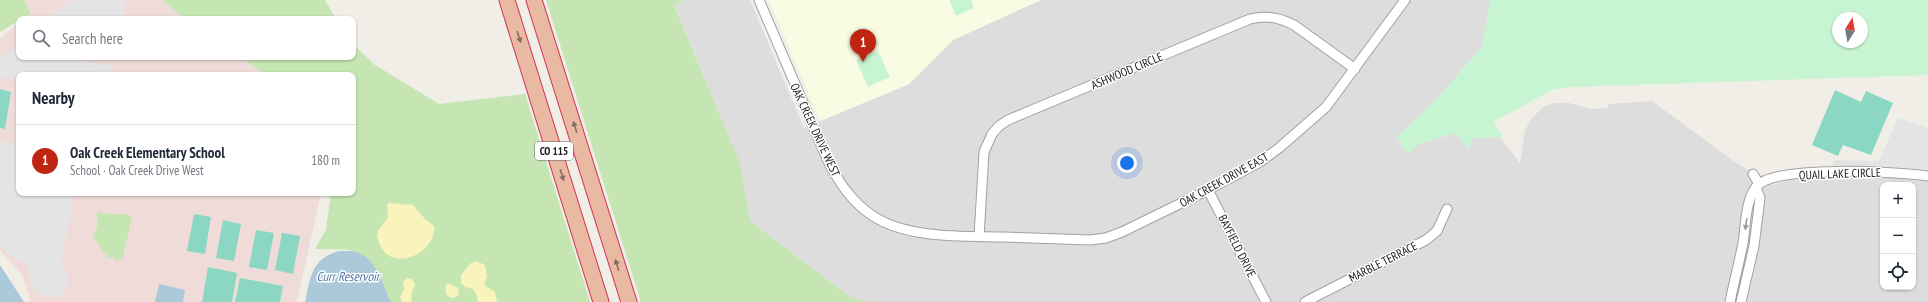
<!DOCTYPE html>
<html lang="en">
<head>
<meta charset="utf-8">
<style>
  :root { --surface:#fff; --page:#f2f2f3; --text:#1f2937; --muted:#747a83; --line:#e0e1e3; --accent:#be2611 }
  body { margin:0; font-family:"PT Sans Narrow",sans-serif; background:var(--page); color:var(--text) }
  .controls { position:absolute; right:12px; bottom:12px; display:grid; overflow:hidden; border-radius:8px; box-shadow:0 1px 3px #0004 }
  .controls button { width:36px; height:36px; display:grid; place-items:center; padding:0; border:0; border-bottom:1px solid var(--line); background:var(--surface); color:var(--text); font:20px sans-serif }
  .compass { position:absolute; left:1832px; top:12px; width:36px; height:36px; border-radius:50%; background:var(--surface); box-shadow:0 1px 3px #0004; rotate:11deg }
  .you { position:absolute; left:1127px; top:163px; width:14px; height:14px; margin:-10px; border:3px solid #fff; border-radius:50%; background:#1a73e8; box-shadow:0 0 0 6px #1a73e833 }
  .badge { display:grid; place-items:center; width:26px; height:26px; border-radius:50%; background:var(--accent); color:#fff; font-size:13px; font-weight:700 }
  .pin { position:absolute; translate:-50% -33px; filter:drop-shadow(0 1px 2px #0008) }
  .pin::after { content:''; position:absolute; top:21px; width:14px; height:12px; background:inherit; clip-path:polygon(0 0,100% 0,50% 100%) }
  .list { margin:0; padding:0; list-style:none }
  h2 { display:flex; justify-content:space-between; align-items:center; height:52px; margin:0; padding:0 16px; font-size:17px }
  h2 small { font-size:13px; font-weight:400; color:var(--muted) }
  .list li { display:grid; grid-template-columns:26px 1fr auto; gap:12px; align-items:center; box-sizing:border-box; height:72px; padding:0 16px; border-top:1px solid var(--line) }
  .list b { display:block; font-size:15px; white-space:nowrap }
  .list p { margin:0; font-size:13px; white-space:nowrap; color:var(--muted) }
  .list em { font-size:13px; font-style:normal; color:var(--muted) }
  .icon { flex:none; width:22px; height:22px; fill:none; stroke:currentColor; stroke-width:2; stroke-linecap:round; stroke-linejoin:round }
  .map { position:relative; flex:none; width:1928px; height:302px; overflow:hidden }
  .search { position:absolute; background:var(--surface); box-shadow:0 1px 3px #0004; left:16px; top:16px; width:340px; height:44px; display:flex; align-items:center; gap:10px; box-sizing:border-box; padding:0 14px; border-radius:8px; color:var(--muted); font-size:15px }
  .panel { position:absolute; background:var(--surface); box-shadow:0 1px 3px #0004; left:16px; top:72px; width:340px; height:124px; border-radius:8px }
  .map>svg:first-child { display:block }
  .residential { fill:#dedddd; fill-rule:evenodd }
  .commercial { fill:#efdcd8 }
  .education { fill:#f9fce3 }
  .grass { fill:#c5e5b2 }
  .sand { fill:#f9f4bc }
  .park { fill:#c8f5d1; fill-rule:evenodd }
  .pitch { fill:#8cd7c3 }
  .parking { fill:#e4e4e4 }
  .water { fill:#abc9d9 }
  .lines { fill:none; stroke-linecap:round; stroke-linejoin:round }
  .minor-casing { stroke:#a1a1a1; stroke-width:11 }
  .trunk-casing { stroke:#cc3557; stroke-width:17 }
  .minor { stroke:#fff; stroke-width:9 }
  .trunk { stroke:#eab9a1; stroke-width:15 }
  .oneway { fill:#856c60 }
  .oneway2 { fill:#9b9b9b }
  .labels { text-anchor:middle; stroke-width:3; stroke-linejoin:round; paint-order:stroke }
  .shield { fill:#fff; stroke:#636363; stroke-width:1 }
  .shield-label { font-size:11px; font-weight:bold; fill:#202020 }
  .street-label { font-size:12px; fill:#202020; stroke:#fff }
  .water-label { font-size:13px; font-style:italic; fill:#5474a8; stroke:#fff }
</style>
</head>
<body>
<div class="map">
<svg width="1928" height="302" viewBox="0 0 1928 302">
  <rect width="100%" height="100%" fill="#f0eee7"/>
  <!-- residential -->
  <path class="residential" d="M685,0H750L804,128L909,84L953,40L1041,0H1490L1482,47L1442,93L1408,155L1418,144L1456,133L1473,138L1500,137L1520,163L1525,131L1530,120L1543,107L1555,103H1569L1591,109L1608,108L1609,104L1652,101L1732,160L1772,185L1791,180L1848,176L1895,178L1928,182V302H867L850,297L750,221L740,163L674,4ZM1883,185H1913V287H1883Z"/>
  <!-- commercial -->
  <path class="commercial" d="M24,0H162L185,19H23L31,13Z
    M19,23V57H241L265,75H19V193H321L297,302H31L23,277L0,250V38Z"/>
  <!-- education -->
  <path class="education" d="M769,0H1041L953,40L909,84L820,121Z"/>
  <!-- grass -->
  <path class="grass" d="M0,0H24L31,13L0,32Z
    M162,0H325L336,19H185Z
    M546,0H685L674,5L740,163L750,221L850,297L867,302H641Z
    M353,44L375,65L439,104L525,94L590,302H391C382,284 375,258 353,251C342,248 327,250 315,249L326,230L331,193H353V75H265L241,57H353Z
    M97,212L108,214H125L132,217L123,257L117,261L112,257L108,258L93,236L98,224Z"/>
  <!-- sand -->
  <path class="sand" d="M388,203L413,205L425,219L434,226C437,255 384,278 377,235L379,229L388,218L387,206Z
    M476,261L485,265L487,276L484,285L495,292L497,302H478L477,296L473,289L466,287L461,283V275L471,263Z
    M407,278L412,279L415,285L412,291L411,302H402L400,297L404,289L403,282Z
    M448,283L458,288L459,294L456,297L451,298L446,294L445,287Z"/>
  <!-- park -->
  <path class="park" d="M949,0H971L974,8L956,16Z
    M1490,0H1928V75L1572,87L1554,89L1493,122L1502,135L1500,137L1473,138L1468,148L1456,133L1418,144L1408,155L1397,137L1442,93L1482,47ZM1838,18H1862V42H1838Z
    M878,51L890,77L868,87L856,60Z"/>
  <!-- pitch -->
  <path class="pitch" d="M0,89L11,92L5,129L0,128Z
    M1835,90L1861,102L1866,91L1893,103L1871,155L1843,145L1838,156L1812,145Z
    M194,214L211,217L205,254L187,251Z
    M223,220L241,224L234,261L216,258Z
    M256,230L274,233L267,270L249,267Z
    M282,233L300,236L293,274L275,270Z
    M208,267L237,273L232,302H202Z
    M240,278L283,286L280,302H257L258,295L257,302H235Z"/>
  <!-- parking -->
  <path class="parking" d="M71,0H126L122,19H43L60,10Z
    M14,47L19,48V57H64L108,66L113,63L111,75H19V79L14,78L13,80L0,77V58Z
    M1898,118L1928,128V171L1910,168L1831,166L1835,160L1879,161Z
    M0,141L19,145V193H74L61,262L69,277V284L64,291L59,296L44,297L37,293L32,288L29,268L0,247Z"/>
  <!-- water -->
  <path class="water" d="M339,251C346,251 355,250 361,254C377,262 384,287 391,302H305C311,276 311,259 339,251Z
    M0,265L24,302H0Z
    M159,284L185,290L183,302H155Z"/>
  <g class="lines">
    <defs>
      <path id="minor" d="M759,0L829,163C840,184 852,202 873,216C908,239 964,236 1004,237C1033,238 1061,239 1090,240L1106,238L1122,232L1208,190L1260,162L1279,148L1326,107L1405,0
        M1753,174L1759,184
        M1208,190L1266,302
        M979,237L984,152L992,134L999,126L1008,120L1250,19C1266,15 1279,17 1294,25L1355,69
        M1305,302L1426,240L1437,231L1447,209
        M1730,302C1734,282 1739,263 1743,243C1746,225 1745,202 1756,187C1773,164 1899,172 1928,176
        M1741,302L1754,246L1760,198L1756,187"/>
      <path id="trunk" d="M507,0L601,302
        M534,0L629,302"/>
    </defs>
    <!-- minor casing -->
    <use href="#minor" class="minor-casing"/>
    <!-- trunk casing -->
    <use href="#trunk" class="trunk-casing"/>
    <!-- minor -->
    <use href="#minor" class="minor"/>
    <!-- trunk -->
    <use href="#trunk" class="trunk"/>
  </g>
  <!-- one-way arrows -->
  <defs><path id="oneway-solid" d="M-6-.8H1V-3.2L6.5 0L1 3.2V.8H-6Z"/></defs>
  <g class="oneway">
    <use href="#oneway-solid" transform="translate(519 37) rotate(72)"/>
    <use href="#oneway-solid" transform="translate(575 127) rotate(-107)"/>
    <use href="#oneway-solid" transform="translate(562 175) rotate(73)"/>
    <use href="#oneway-solid" transform="translate(617 265) rotate(-107)"/>
  </g>
  <use class="oneway2" href="#oneway-solid" transform="translate(1746 224) rotate(98)"/>
  <g class="labels">
    <!-- shield labels -->
    <rect class="shield" x="535" y="142" width="38" height="18" rx="3"/>
    <g class="shield-label">
      <text x="554" y="155">CO 115</text>
    </g>
    <!-- street labels -->
    <g class="street-label">
      <text transform="translate(1127 71) rotate(-23)" y="4">ASHWOOD CIRCLE</text>
      <text transform="translate(815 130) rotate(65)" y="4">OAK CREEK DRIVE WEST</text>
      <text transform="translate(1840 174) rotate(-2)" y="4">QUAIL LAKE CIRCLE</text>
      <text transform="translate(1224 180) rotate(-29)" y="4">OAK CREEK DRIVE EAST</text>
      <text transform="translate(1237 246) rotate(63)" y="4">BAYFIELD DRIVE</text>
      <text transform="translate(1383 262) rotate(-27)" y="4">MARBLE TERRACE</text>
    </g>
    <!-- water labels -->
    <g class="water-label">
      <text x="348" y="281">Curr Reservoir</text>
    </g>
  </g>
</svg>
<div class="controls">
<button>+</button>
<button>−</button>
<button><svg class="icon" aria-label="locate" viewBox="0 0 24 24"><circle cx="12" cy="12" r="6"/><path d="M12 2v4M12 18v4M2 12h4M18 12h4"/></svg></button>
</div>
<svg class="compass" viewBox="-18 -18 36 36"><path d="M0-13l5 13h-10z" fill="#e53935"/><path d="M0 13l5-13h-10z" fill="#747a83"/></svg>
<div class="you"></div>
<div class="pin badge" style="left:863px;top:62px">1</div>
<div class="search"><svg class="icon" aria-label="search" viewBox="0 0 24 24"><circle cx="10" cy="10" r="6"/><path d="M15 15l6 6"/></svg>Search here</div>
<section class="panel">
<h2>Nearby<small></small></h2>
<ul class="list">
<li><span class="badge">1</span><div><b>Oak Creek Elementary School</b><p>School · Oak Creek Drive West</p></div><em>180 m</em></li>
</ul>
</section>
</div>
</body>
</html>
